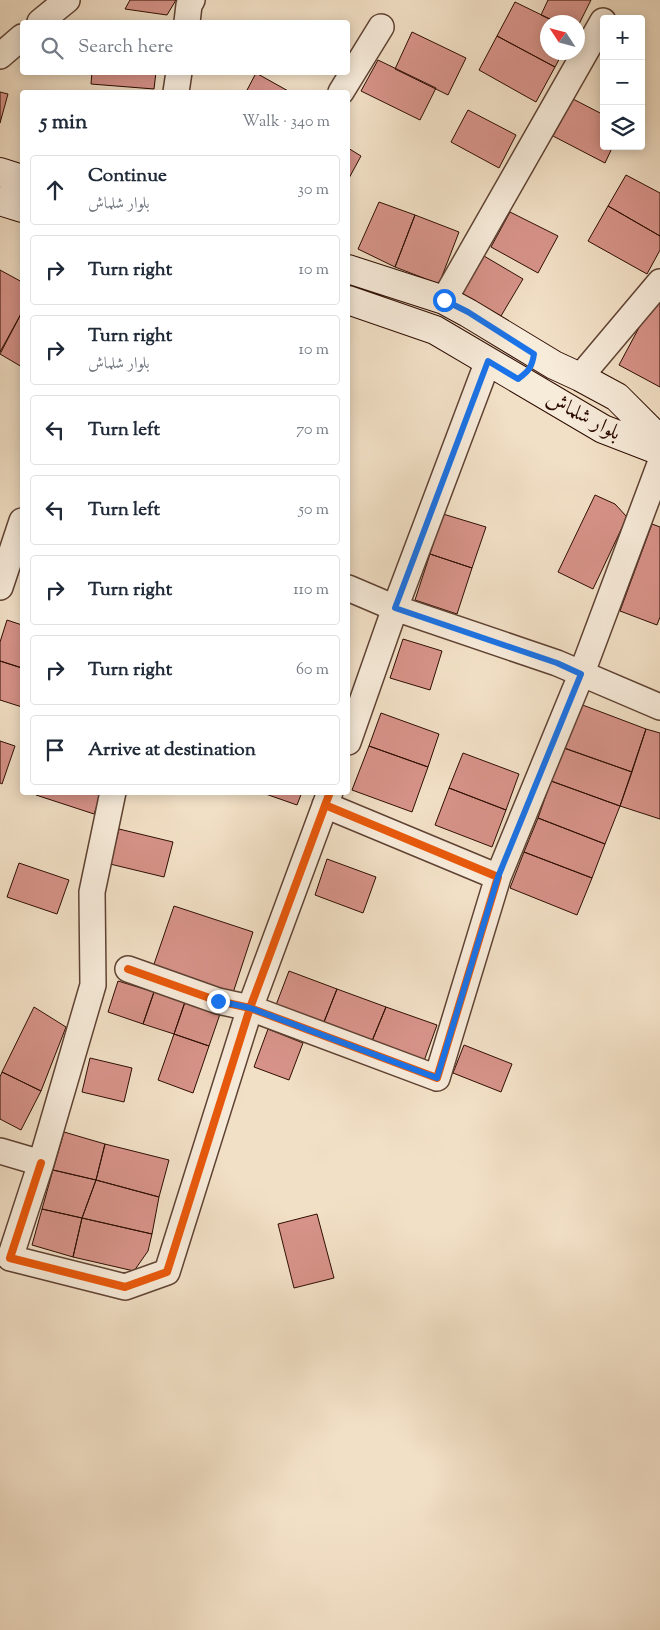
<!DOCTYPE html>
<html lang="en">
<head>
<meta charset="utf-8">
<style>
  :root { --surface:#fff; --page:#f6f6f7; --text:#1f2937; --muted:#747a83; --line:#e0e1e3 }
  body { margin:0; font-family:"Sorts Mill Goudy",Amiri,serif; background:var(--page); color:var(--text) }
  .controls { position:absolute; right:15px; top:15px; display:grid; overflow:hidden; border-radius:5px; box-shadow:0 2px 12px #0003 }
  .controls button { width:45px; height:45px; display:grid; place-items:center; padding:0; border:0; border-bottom:1px solid var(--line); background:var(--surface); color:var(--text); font:25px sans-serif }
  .compass { position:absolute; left:540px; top:15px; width:45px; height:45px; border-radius:50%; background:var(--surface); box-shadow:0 2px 12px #0003; rotate:306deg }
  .stop { position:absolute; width:15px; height:15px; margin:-11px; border:4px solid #1a73e8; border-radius:50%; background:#fff }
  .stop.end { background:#1a73e8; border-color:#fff; box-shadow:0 1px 5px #0008 }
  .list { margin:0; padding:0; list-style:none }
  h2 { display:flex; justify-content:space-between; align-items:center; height:65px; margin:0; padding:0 20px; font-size:21px }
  h2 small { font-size:16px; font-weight:400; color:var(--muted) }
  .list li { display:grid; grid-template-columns:32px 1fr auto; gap:15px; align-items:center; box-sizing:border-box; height:70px; margin:0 10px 10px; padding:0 10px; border:1px solid var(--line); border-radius:5px }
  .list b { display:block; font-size:19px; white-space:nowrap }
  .list p { margin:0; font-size:16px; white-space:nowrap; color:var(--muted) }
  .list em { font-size:16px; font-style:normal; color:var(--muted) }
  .icon { flex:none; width:28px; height:28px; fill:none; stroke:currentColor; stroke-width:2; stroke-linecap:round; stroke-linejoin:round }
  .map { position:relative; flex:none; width:660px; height:1630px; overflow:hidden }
  .search { position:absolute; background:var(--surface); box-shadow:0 2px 12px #0003; left:20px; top:20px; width:330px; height:55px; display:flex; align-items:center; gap:12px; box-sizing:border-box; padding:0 18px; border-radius:5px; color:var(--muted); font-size:19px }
  .panel { position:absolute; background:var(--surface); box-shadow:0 2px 12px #0003; left:20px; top:90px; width:330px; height:705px; border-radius:5px }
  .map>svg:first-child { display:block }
  .building { fill:#d79389; stroke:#2e0d02 }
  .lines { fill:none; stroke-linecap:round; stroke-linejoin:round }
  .street-casing { stroke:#5f4233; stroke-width:28 }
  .secondary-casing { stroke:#2e0d02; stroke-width:30 }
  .street { stroke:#f7ebda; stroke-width:25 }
  .secondary { stroke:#f7ebda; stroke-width:28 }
  .cycleway-casing { stroke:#f7ebda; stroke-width:11 }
  .cycleway { stroke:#e8590c; stroke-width:8 }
  .route { stroke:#1a73e8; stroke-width:6 }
  .labels { text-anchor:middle; stroke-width:4; stroke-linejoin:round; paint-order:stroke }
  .street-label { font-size:21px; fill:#2e0d02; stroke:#f7ebda }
</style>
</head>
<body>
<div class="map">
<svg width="660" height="1630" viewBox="0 0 660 1630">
  <rect width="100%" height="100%" fill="#f2e0c6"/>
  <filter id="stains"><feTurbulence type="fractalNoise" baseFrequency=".004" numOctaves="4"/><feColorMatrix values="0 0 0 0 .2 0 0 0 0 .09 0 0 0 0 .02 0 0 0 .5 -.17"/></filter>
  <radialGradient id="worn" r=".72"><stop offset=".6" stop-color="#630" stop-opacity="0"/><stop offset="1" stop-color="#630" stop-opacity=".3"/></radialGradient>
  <!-- building -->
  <path class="building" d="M130,0H176L167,15L125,9Z
    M548,0H591L578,26V22H556L541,15Z
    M515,2L556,22H548V52H563L555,67L497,36Z
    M412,32L466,58L448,95L395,69Z
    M497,36L555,67L536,102L479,70Z
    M378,60L436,88L420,120L361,91Z
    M92,72H156L154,89L91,84Z
    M256,73L290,92H246Z
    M0,92L8,94L0,123Z
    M573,99L604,115V146H613L605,163L553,136Z
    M468,110L516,135L499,168L451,142Z
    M348,148L361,156L348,180Z
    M626,175L660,193V236L608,206Z
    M379,202L415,215L395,267L358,249Z
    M608,206L660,236V250L647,274L588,241Z
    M510,212L558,236L538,273L491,247Z
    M415,215L459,232L439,284L395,267Z
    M484,256L523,279L501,316L462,294Z
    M0,270L22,282V312L0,352Z
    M657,294L660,295V387L619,365Z
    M22,312V367L0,354Z
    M595,495L615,504L627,517L593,589L558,572Z
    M443,514L486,527L472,568L430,554Z
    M652,524L660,527V617L657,625L620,611Z
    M430,554L472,568L457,614L415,600Z
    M7,620L22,625V668L0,661V642Z
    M403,639L442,651L430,690L390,678Z
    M0,661L22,668V707L0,700Z
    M580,704L646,729L632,772L564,748Z
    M381,713L439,734L428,767L369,746Z
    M646,729L660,733V819L620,806Z
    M0,741L15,746L2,784L0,783Z
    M369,746L428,767L412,812L352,790Z
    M564,748L632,772L620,806L551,781Z
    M463,753L519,774L506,810L449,788Z
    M551,781L620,806L605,844L538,818Z
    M449,788L506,810L492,847L435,825Z
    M37,792H102L94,814L36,795Z
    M260,792H302L297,805Z
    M538,818L605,844L592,878L524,852Z
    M119,829L173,842L164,877L110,864Z
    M524,852L592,878L577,915L510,888Z
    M327,859L376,877L363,913L315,895Z
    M19,863L69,880L57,914L7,897Z
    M174,906L253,932L232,996L152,970Z
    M289,971L337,989L324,1022L276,1005Z
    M118,981L154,992L143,1024L108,1012Z
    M337,989L386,1007L372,1041L324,1022Z
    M154,992L185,1002L174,1034L143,1024Z
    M185,1002L220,1014L209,1046L174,1034Z
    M34,1007L66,1027L41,1091L2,1072Z
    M386,1007L437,1025L424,1061L372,1041Z
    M268,1029L303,1043L289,1080L254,1067Z
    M174,1034L209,1046L193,1093L158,1080Z
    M464,1045L512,1064L501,1092L453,1073Z
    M90,1058L132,1068L124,1102L82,1092Z
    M2,1072L41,1091L21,1130L0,1119V1077Z
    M64,1132L105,1144L96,1180L53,1170Z
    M105,1144L169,1160L159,1197L96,1180Z
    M53,1170L96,1180L82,1218L42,1209Z
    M96,1180L159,1197L152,1234L82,1218Z
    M42,1209L82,1218L73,1257L32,1245Z
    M317,1214L334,1278L294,1288L278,1224Z
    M82,1218L152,1234L148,1251L134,1271L73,1257Z"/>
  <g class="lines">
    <defs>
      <path id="street" d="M40,22L67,0
        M187,22L189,5L192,0
        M0,56L22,37
        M176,92L179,72
        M341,92L381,27
        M444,300L603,21
        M580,377L660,282
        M0,587L22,521
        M348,588L395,608L557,663L660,707
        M348,742L395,608L488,361
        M325,805L498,877L437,1078L250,1008L330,792
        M498,877L581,675L660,464
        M0,1151L41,1163L93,985L92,892L113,792
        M41,1163L10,1258L125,1287L167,1272L250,1008L218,1001L128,969"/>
      <path id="secondary" d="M0,172L22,179
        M0,201L22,208
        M348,269L444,300L468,313L554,365L580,377L617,397L660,440
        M348,300L435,330L603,429L660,451"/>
    </defs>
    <!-- street casing -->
    <use href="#street" class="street-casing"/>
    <!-- secondary casing -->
    <use href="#secondary" class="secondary-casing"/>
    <!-- street -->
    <use href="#street" class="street"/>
    <!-- secondary -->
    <use href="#secondary" class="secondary"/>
    <defs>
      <path id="cycleway" d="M325,805L498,877L437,1078L250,1008L330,792
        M41,1163L10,1258L125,1287L167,1272L250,1008L218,1001L128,969"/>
    </defs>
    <!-- cycleway casing -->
    <use href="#cycleway" class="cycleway-casing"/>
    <!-- cycleway -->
    <use href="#cycleway" class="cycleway"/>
  </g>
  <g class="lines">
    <!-- route -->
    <path class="route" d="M218,1001L250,1008L437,1078L498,877L581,674L557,663L395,608L488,361L518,379C529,371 532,367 534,354L468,312L444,300"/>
  </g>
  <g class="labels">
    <!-- street labels -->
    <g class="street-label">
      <text transform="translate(584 415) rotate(28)" y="7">بلوار شلماش</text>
    </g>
  </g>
  <rect width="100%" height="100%" filter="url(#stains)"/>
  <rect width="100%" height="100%" fill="url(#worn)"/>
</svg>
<div class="controls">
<button>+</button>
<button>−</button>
<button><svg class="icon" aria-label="layers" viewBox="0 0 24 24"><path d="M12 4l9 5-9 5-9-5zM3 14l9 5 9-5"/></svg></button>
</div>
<svg class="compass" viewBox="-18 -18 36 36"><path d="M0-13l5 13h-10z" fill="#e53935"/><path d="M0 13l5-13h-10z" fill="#747a83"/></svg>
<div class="stop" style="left:444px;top:300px"></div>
<div class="stop end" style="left:218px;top:1001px"></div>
<div class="search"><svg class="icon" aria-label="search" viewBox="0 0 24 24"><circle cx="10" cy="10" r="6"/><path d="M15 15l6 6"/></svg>Search here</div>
<section class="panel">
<h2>5 min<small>Walk · 340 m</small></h2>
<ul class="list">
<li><svg class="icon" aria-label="ahead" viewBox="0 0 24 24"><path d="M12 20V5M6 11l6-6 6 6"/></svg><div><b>Continue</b><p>بلوار شلماش</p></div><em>30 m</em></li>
<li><svg class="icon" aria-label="right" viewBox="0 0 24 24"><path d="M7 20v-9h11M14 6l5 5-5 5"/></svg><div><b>Turn right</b></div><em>10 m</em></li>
<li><svg class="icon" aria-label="right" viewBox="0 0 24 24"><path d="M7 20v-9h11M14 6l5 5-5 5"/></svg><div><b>Turn right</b><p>بلوار شلماش</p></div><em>10 m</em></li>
<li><svg class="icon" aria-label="left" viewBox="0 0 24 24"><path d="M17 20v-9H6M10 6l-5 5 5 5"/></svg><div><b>Turn left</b></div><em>70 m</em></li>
<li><svg class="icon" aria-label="left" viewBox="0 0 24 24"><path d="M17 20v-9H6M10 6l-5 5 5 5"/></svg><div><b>Turn left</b></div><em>50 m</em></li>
<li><svg class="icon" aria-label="right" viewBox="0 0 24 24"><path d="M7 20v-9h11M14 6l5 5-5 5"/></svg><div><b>Turn right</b></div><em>110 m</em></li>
<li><svg class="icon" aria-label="right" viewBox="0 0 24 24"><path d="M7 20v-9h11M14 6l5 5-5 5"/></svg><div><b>Turn right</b></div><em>60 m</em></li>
<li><svg class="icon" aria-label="arrive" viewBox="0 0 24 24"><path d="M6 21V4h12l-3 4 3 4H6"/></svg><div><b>Arrive at destination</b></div></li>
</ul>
</section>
</div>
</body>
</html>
